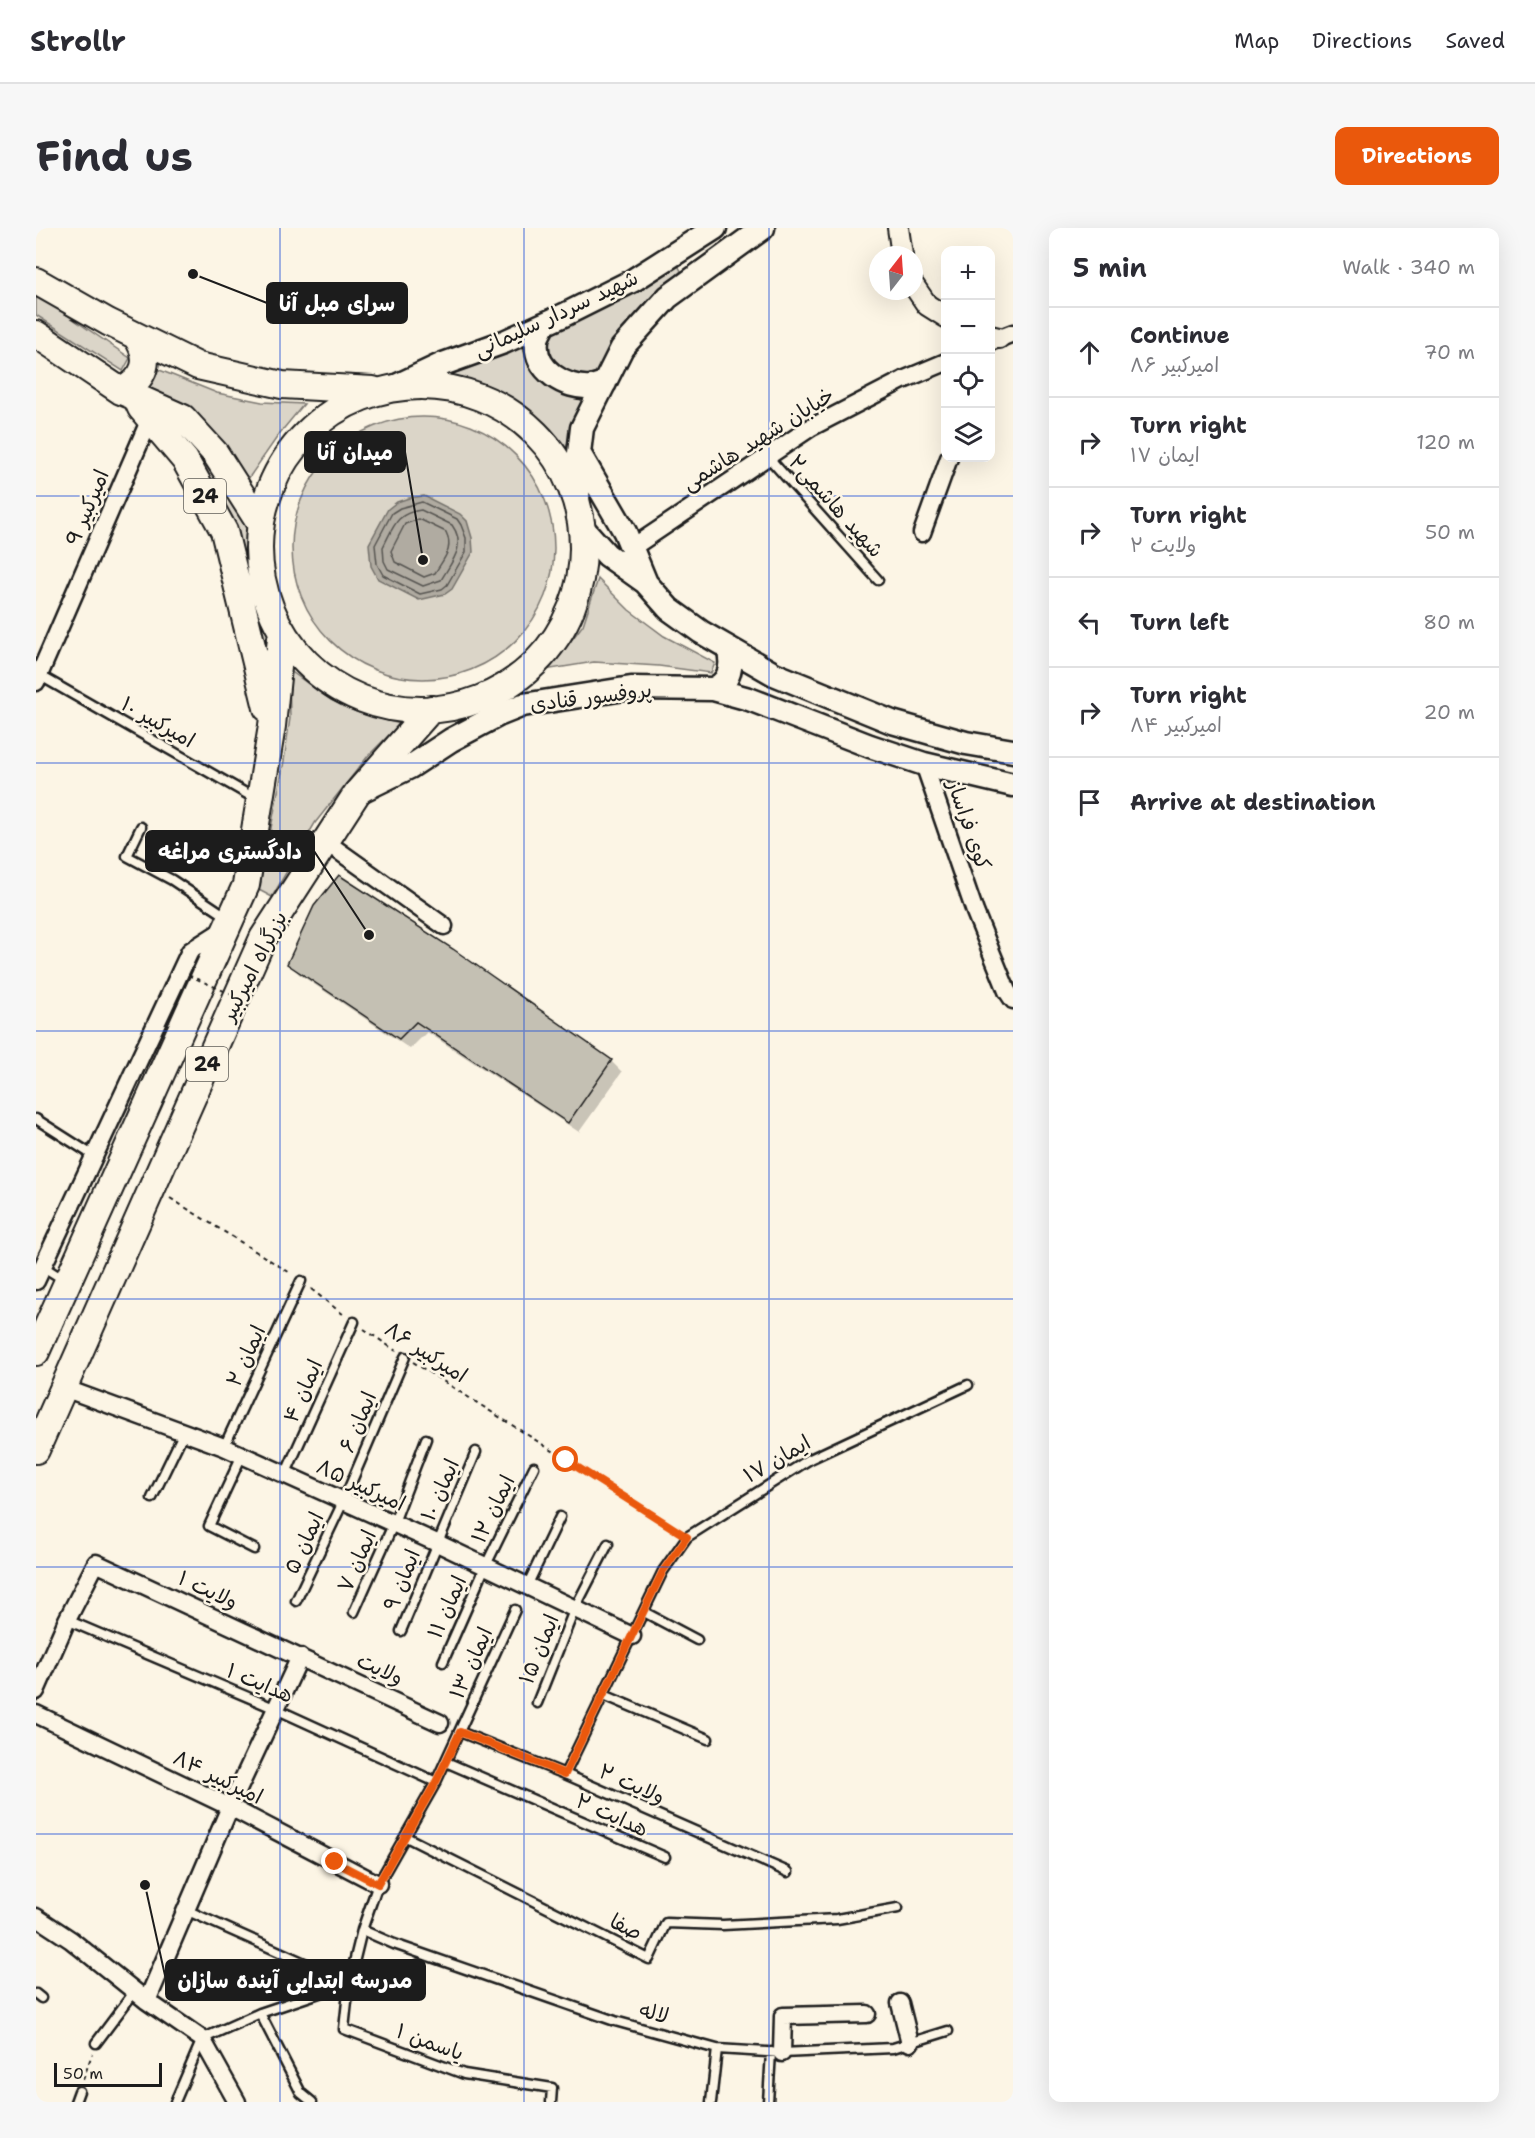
<!DOCTYPE html>
<html lang="en">
<head>
<meta charset="utf-8">
<style>
  :root { --surface:#fff; --page:#f7f7f7; --text:#2b2b33; --muted:#7c7c81; --line:#e1e1e2; --accent:#ea580c }
  body { margin:0; font-family:"Shantell Sans","Playpen Sans Arabic",sans-serif; background:var(--page); color:var(--text) }
  .controls { position:absolute; right:18px; top:18px; display:grid; overflow:hidden; border-radius:12px; box-shadow:0 6px 24px #0002 }
  .controls button { width:54px; height:54px; display:grid; place-items:center; padding:0; border:0; border-bottom:2px solid var(--line); background:var(--surface); color:var(--text); font:30px sans-serif }
  .compass { position:absolute; left:833px; top:18px; width:54px; height:54px; border-radius:50%; background:var(--surface); box-shadow:0 6px 24px #0002; rotate:17deg }
  .scale { position:absolute; left:18px; bottom:15px; width:108px; box-sizing:border-box; padding-left:6px; border:3px solid #1c1c1c; border-top:0; font-size:16px; line-height:21px; white-space:nowrap; color:#1c1c1c; -webkit-text-stroke:4px #fcf5e5; paint-order:stroke }
  .stop { position:absolute; width:18px; height:18px; margin:-14px; border:4px solid #ea580c; border-radius:50%; background:#fff }
  .stop.end { background:#ea580c; border-color:#fff; box-shadow:0 2px 6px #0008 }
  .list { margin:0; padding:0; list-style:none }
  h2 { display:flex; justify-content:space-between; align-items:center; height:78px; margin:0; padding:0 24px; font-size:26px }
  h2 small { font-size:20px; font-weight:400; color:var(--muted) }
  .list li { display:grid; grid-template-columns:39px 1fr auto; gap:18px; align-items:center; box-sizing:border-box; height:90px; padding:0 24px; border-top:2px solid var(--line) }
  .list b { display:block; font-size:22px; white-space:nowrap }
  .list p { margin:0; font-size:20px; white-space:nowrap; color:var(--muted) }
  .list em { font-size:20px; font-style:normal; color:var(--muted) }
  .icon { flex:none; width:33px; height:33px; fill:none; stroke:currentColor; stroke-width:2; stroke-linecap:round; stroke-linejoin:round }
  .map { position:relative; flex:none; width:977px; height:1874px; overflow:hidden; border-radius:12px }
  header { display:flex; align-items:center; gap:36px; box-sizing:border-box; height:84px; padding:0 30px; background:var(--surface); border-bottom:2px solid var(--line) }
  header strong { font-size:28px }
  nav { display:flex; gap:33px; margin-inline-start:auto; font-size:21px }
  .intro { display:flex; align-items:center; justify-content:space-between; box-sizing:border-box; height:144px; padding:0 36px }
  h1 { margin:0; font-size:42px }
  .button { padding:15px 27px; border-radius:12px; background:var(--accent); color:#fff; font-size:21px; font-weight:700 }
  main { display:flex; gap:36px; padding:0 36px }
  aside { flex:1; background:var(--surface); border-radius:12px; box-shadow:0 6px 24px #0002 }
  .map>svg:first-child { display:block }
  .green { fill:#dbd5c8; stroke:#7c7872; stroke-width:1.5 }
  .water { fill:#b0aba1; stroke:#75726c; stroke-width:1.5 }
  .shadow { fill:#0003 }
  .lines { fill:none; stroke-linecap:round; stroke-linejoin:round }
  .shore { stroke:#575551; stroke-width:1.5 }
  .building { fill:#c4c0b3; stroke:#1c1c1c; stroke-width:1.5 }
  .service-casing { stroke:#1c1c1c; stroke-width:13 }
  .minor-casing { stroke:#1c1c1c; stroke-width:21 }
  .tertiary-casing { stroke:#1c1c1c; stroke-width:24 }
  .secondary-casing { stroke:#1c1c1c; stroke-width:27 }
  .primary-casing { stroke:#1c1c1c; stroke-width:30 }
  .path { stroke:#1c1c1c; stroke-width:2; stroke-dasharray:4.5 4.5; stroke-linecap:butt }
  .service { stroke:#fcf5e5; stroke-width:8 }
  .minor { stroke:#fcf5e5; stroke-width:16 }
  .tertiary { stroke:#fcf5e5; stroke-width:20 }
  .secondary { stroke:#fcf5e5; stroke-width:22 }
  .primary { stroke:#fcf5e5; stroke-width:26 }
  .path-bridge { stroke:#1c1c1c; stroke-width:2; stroke-dasharray:4.5 4.5; stroke-linecap:butt }
  .route { stroke:#ea580c; stroke-width:8 }
  .grid { fill:none; stroke:#1d4ed8; stroke-width:1.5; stroke-opacity:0.55 }
  .labels { text-anchor:middle; stroke-width:5; stroke-linejoin:round; paint-order:stroke }
  .shield { fill:#fcf5e5; stroke:#5f5d58; stroke-width:1.5 }
  .shield-label { font-size:20px; font-weight:bold; fill:#1c1c1c }
  .street-label { font-size:21px; fill:#1c1c1c; stroke:#fcf5e5 }
  .leader { fill:none; stroke:#1c1c1c; stroke-width:2 }
  .callout-dot { fill:#1c1c1c; stroke:#fcf5e5; stroke-width:2 }
  .callout { fill:#1c1c1c; stroke:#1c1c1c; stroke-width:2 }
  .callout-label { font-size:22px; text-anchor:middle; font-weight:bold; fill:#fff }
</style>
</head>
<body>
<header>
<strong>Strollr</strong>
<nav><a>Map</a><a>Directions</a><a>Saved</a></nav>
</header>
<div class="intro"><h1>Find us</h1><a class="button">Directions</a></div>
<main>
<div class="map">
<svg width="977" height="1874" viewBox="0 0 977 1874">
  <rect width="100%" height="100%" fill="#fcf5e5"/>
  <filter id="ink" filterUnits="userSpaceOnUse"><feTurbulence type="fractalNoise" baseFrequency=".0167" numOctaves="2"/><feDisplacementMap in="SourceGraphic" scale="12" xChannelSelector="R" yChannelSelector="G"/><feConvolveMatrix kernelMatrix="1 2 1 2 8 2 1 2 1" color-interpolation-filters="sRGB"/></filter>
  <g filter="url(#ink)">
    <!-- green -->
    <path class="green" d="M640,33L645,43L621,68L566,146L556,152L518,139L510,127L511,104Z
      M0,57L16,65L21,80L94,130L87,143L0,87Z
      M494,109L492,122L558,164L538,246L497,193L454,166L419,157L383,151Z
      M121,141L181,165L226,174L268,176L244,205L210,254L111,161Z
      M105,180L147,190L223,294L226,330L245,410L236,498L195,323Z
      M256 320a131 131 0 1 1 262 0a131 131 0 1 1-262 0Z
      M562,351L593,382L628,408L679,435L675,445L623,438L558,434L509,442L525,426L547,397Z
      M253,442L295,472L323,485L364,496L332,528L279,595L236,669L223,662L248,533L254,490Z"/>
    <!-- water -->
    <path class="water" d="M388,268L424,286L431,293L436,310L437,324L416,361L409,366L383,372L342,351L335,338L333,316L352,281L361,274L373,270Z"/>
    <!-- shadow -->
    <path class="shadow" d="M253,735L575,833L586,844L543,904L391,804L374,821L263,746Z"/>
    <g class="lines">
      <!-- shore -->
      <path class="shore" d="M386,274L421,291L425,297L430,310V324L411,357L406,361L384,366L347,347L341,336L339,317L356,285L364,280Z
        M385,282L416,297C431,318 416,333 405,352L387,358L352,341L348,333L347,319C358,298 360,285 385,282Z
        M383,291L410,304C418,321 408,330 399,345L388,349L359,334L355,323L369,296Z"/>
    </g>
    <!-- building -->
    <path class="building" d="M303,647L417,721L576,832L532,895L380,794L363,811L251,736L278,678Z"/>
    <g class="lines">
      <defs>
        <path id="service" d="M732,229L842,352
          M3,447L220,571
          M105,599L91,628L136,652L193,690
          M0,891L58,928
          M6,1038L30,1053
          M188,1219L265,1053
          M206,1227L173,1298L218,1321
          M249,1247L318,1094
          M116,1270L148,1204
          M491,1358L524,1289
          M260,1373L307,1274L369,1129
          M479,1382L400,1554L342,1656L326,1702L313,1755L308,1801L428,1846L516,1860L515,1874
          M318,1384L357,1297L390,1211
          M608,1384L661,1412
          M31,1392L240,1481L400,1554
          M365,1403L440,1224
          M407,1434L449,1339L498,1239
          M568,1467L672,1511
          M501,1475L539,1380L572,1316
          M424,1504L529,1546L752,1644
          M410,1534L629,1629
          M529,1546L627,1343L651,1309L774,1231L932,1157
          M370,1609L613,1731L630,1695L687,1697L801,1691L862,1680
          M150,1682L313,1755
          M326,1702L358,1716L579,1793L681,1821L746,1825L857,1820L912,1803
          M0,1766L5,1770
          M224,1785L265,1865L276,1874
          M60,1815L99,1763
          M39,1874L43,1863
          M139,1874L166,1811L224,1785L313,1755
          M675,1874L681,1821
          M732,1874L735,1824"/>
        <path id="minor" d="M954,114L977,105
          M886,305L913,230
          M595,318L603,315L774,200L867,152L910,134
          M0,454L114,191
          M888,536L939,684L971,763L977,772
          M290,614L408,698
          M0,1053L154,723L190,700
          M28,1160L188,1219L401,1315L596,1408
          M0,1463L31,1392L60,1335L404,1495
          M0,1486L194,1579L342,1656
          M0,1689L35,1712L111,1773L166,1811L201,1874
          M111,1773L194,1579L264,1429
          M864,1775L874,1815
          M746,1825L747,1788L831,1786"/>
        <path id="tertiary" d="M862,0L866,27
          M878,58L891,77L910,89
          M954,108L963,110"/>
        <path id="secondary" d="M508,96C506,101 501,108 501,113C497,142 530,161 555,159C559,158 564,156 569,155
          M356,160L407,136L468,114L528,87L596,53L679,0
          M543,225L589,304L610,355L633,381L665,404L738,446L856,494L930,515L977,523
          M542,278L543,225L546,200L586,120L632,69L727,0
          M545,298L571,327L609,354
          M677,461C695,454 697,437 692,420
          M325,563L374,539L415,512L462,487L487,477L595,460L677,461L713,471L834,518L888,536L977,557"/>
        <path id="primary" d="M0,53L72,94L162,138L246,157L337,162
          M0,106L85,163L100,169L105,180L149,232L188,303L231,480
          M223 320a162 162 0 1 1 324 0a162 162 0 1 1-324 0Z
          M85,163C110,151 116,131 100,108
          M100,169L147,190L179,225L223,294
          M0,1124L210,657L236,498L245,410
          M0,1222L227,710L321,565L395,481"/>
      </defs>
      <!-- service casing -->
      <use href="#service" class="service-casing"/>
      <!-- minor casing -->
      <use href="#minor" class="minor-casing"/>
      <!-- tertiary casing -->
      <use href="#tertiary" class="tertiary-casing"/>
      <!-- secondary casing -->
      <use href="#secondary" class="secondary-casing"/>
      <!-- primary casing -->
      <use href="#primary" class="primary-casing"/>
      <!-- path -->
      <path class="path" d="M134,970L256,1046
        M275,1061L308,1087
        M328,1101L360,1123
        M377,1134L641,1302
        M47,1852L56,1826"/>
      <!-- service -->
      <use href="#service" class="service"/>
      <!-- minor -->
      <use href="#minor" class="minor"/>
      <!-- tertiary -->
      <use href="#tertiary" class="tertiary"/>
      <!-- secondary -->
      <use href="#secondary" class="secondary"/>
      <!-- primary -->
      <use href="#primary" class="primary"/>
      <!-- path-bridge -->
      <path class="path-bridge" d="M152,747L215,775"/>
    </g>
  </g>
  <g class="lines" filter="url(#ink)">
    <!-- route -->
    <path class="route" d="M299,1634L342,1656L400,1554L424,1504L529,1546L627,1343L651,1309L530,1232"/>
  </g>
  <!-- grid -->
  <path class="grid" d="M244,0V1874M488,0V1874M733,0V1874M0,268H977M0,535H977M0,803H977M0,1071H977M0,1339H977M0,1606H977"/>
  <g class="labels">
    <!-- shield labels -->
    <g class="shield">
      <rect x="148" y="251" width="42" height="34" rx="4.5"/>
      <rect x="150" y="819" width="42" height="34" rx="4.5"/>
    </g>
    <g class="shield-label">
      <text x="169" y="275">24</text>
      <text x="171" y="843">24</text>
    </g>
    <!-- street labels -->
    <g class="street-label">
      <text transform="translate(520 86) rotate(-25)" y="7">شهید سردار سلیمانی</text>
      <text transform="translate(722 211) rotate(-32)" y="7">خیابان شهید هاشمی</text>
      <text transform="translate(800 278) rotate(48)" y="7">شهید هاشمی۲</text>
      <text transform="translate(51 280) rotate(-67)" y="7">امیرکبیر 9</text>
      <text transform="translate(555 469) rotate(-7)" y="7">پروفسور قنادی</text>
      <text transform="translate(122 494) rotate(30)" y="7">امیرکبیر ۱۰</text>
      <text transform="translate(933 597) rotate(71)" y="7">کوی فراساز</text>
      <text transform="translate(218 738) rotate(-63)" y="7">بزرگراه امیرکبیر</text>
      <text transform="translate(390 1124) rotate(33)" y="7">امیرکبیر ۸۶</text>
      <text transform="translate(210 1128) rotate(-65)" y="7">ایمان ۲</text>
      <text transform="translate(267 1163) rotate(-66)" y="7">ایمان ۴</text>
      <text transform="translate(322 1194) rotate(-67)" y="7">ایمان ۶</text>
      <text transform="translate(741 1231) rotate(-30)" y="7">ایمان ۱۷</text>
      <text transform="translate(325 1257) rotate(25)" y="7">امیرکبیر ۸۵</text>
      <text transform="translate(404 1262) rotate(-66)" y="7">ایمان ۱۰</text>
      <text transform="translate(457 1281) rotate(-64)" y="7">ایمان ۱۲</text>
      <text transform="translate(268 1315) rotate(-65)" y="7">ایمان ۵</text>
      <text transform="translate(321 1333) rotate(-66)" y="7">ایمان ۷</text>
      <text transform="translate(366 1352) rotate(-68)" y="7">ایمان ۹</text>
      <text transform="translate(172 1362) rotate(25)" y="7">ولایت ۱</text>
      <text transform="translate(411 1379) rotate(-66)" y="7">ایمان ۱۱</text>
      <text transform="translate(503 1421) rotate(-68)" y="7">ایمان ۱۵</text>
      <text transform="translate(435 1435) rotate(-66)" y="7">ایمان ۱۳</text>
      <text transform="translate(344 1441) rotate(25)" y="7">ولایت</text>
      <text transform="translate(224 1455) rotate(23)" y="7">هدایت ۱</text>
      <text transform="translate(182 1549) rotate(26)" y="7">امیرکبیر ۸۴</text>
      <text transform="translate(596 1556) rotate(24)" y="7">ولایت ۲</text>
      <text transform="translate(576 1587) rotate(24)" y="7">هدایت ۲</text>
      <text transform="translate(590 1699) rotate(27)" y="7">صفا</text>
      <text transform="translate(618 1785) rotate(15)" y="7">لاله</text>
      <text transform="translate(394 1814) rotate(20)" y="7">یاسمن ۱</text>
    </g>
  </g>
  <!-- callouts -->
  <path class="leader" d="M157 46L231 75M387 332L369 224M333 707L278 623M109 1657L130 1752"/>
  <g class="callout-dot">
    <circle cx="157" cy="46" r="6"/>
    <circle cx="387" cy="332" r="6"/>
    <circle cx="333" cy="707" r="6"/>
    <circle cx="109" cy="1657" r="6"/>
  </g>
  <g class="callout">
    <rect x="231" y="55" width="140" height="40" rx="6"/>
    <rect x="269" y="204" width="100" height="40" rx="6"/>
    <rect x="110" y="603" width="168" height="40" rx="6"/>
    <rect x="130" y="1732" width="259" height="40" rx="6"/>
  </g>
  <g class="callout-label">
    <text x="301" y="83">سرای مبل آنا</text>
    <text x="319" y="232">میدان آنا</text>
    <text x="194" y="631">دادگستری مراغه</text>
    <text x="259" y="1760">مدرسه ابتدایی آینده سازان</text>
  </g>
</svg>
<div class="controls">
<button>+</button>
<button>−</button>
<button><svg class="icon" aria-label="locate" viewBox="0 0 24 24"><circle cx="12" cy="12" r="6"/><path d="M12 2v4M12 18v4M2 12h4M18 12h4"/></svg></button>
<button><svg class="icon" aria-label="layers" viewBox="0 0 24 24"><path d="M12 4l9 5-9 5-9-5zM3 14l9 5 9-5"/></svg></button>
</div>
<svg class="compass" viewBox="-18 -18 36 36"><path d="M0-13l5 13h-10z" fill="#e53935"/><path d="M0 13l5-13h-10z" fill="#7c7c81"/></svg>
<div class="scale">50 m</div>
<div class="stop" style="left:530px;top:1232px"></div>
<div class="stop end" style="left:299px;top:1634px"></div>
</div>
<aside>
<h2>5 min<small>Walk · 340 m</small></h2>
<ul class="list">
<li><svg class="icon" aria-label="ahead" viewBox="0 0 24 24"><path d="M12 20V5M6 11l6-6 6 6"/></svg><div><b>Continue</b><p>امیرکبیر ۸۶</p></div><em>70 m</em></li>
<li><svg class="icon" aria-label="right" viewBox="0 0 24 24"><path d="M7 20v-9h11M14 6l5 5-5 5"/></svg><div><b>Turn right</b><p>ایمان ۱۷</p></div><em>120 m</em></li>
<li><svg class="icon" aria-label="right" viewBox="0 0 24 24"><path d="M7 20v-9h11M14 6l5 5-5 5"/></svg><div><b>Turn right</b><p>ولایت ۲</p></div><em>50 m</em></li>
<li><svg class="icon" aria-label="left" viewBox="0 0 24 24"><path d="M17 20v-9H6M10 6l-5 5 5 5"/></svg><div><b>Turn left</b></div><em>80 m</em></li>
<li><svg class="icon" aria-label="right" viewBox="0 0 24 24"><path d="M7 20v-9h11M14 6l5 5-5 5"/></svg><div><b>Turn right</b><p>امیرکبیر ۸۴</p></div><em>20 m</em></li>
<li><svg class="icon" aria-label="arrive" viewBox="0 0 24 24"><path d="M6 21V4h12l-3 4 3 4H6"/></svg><div><b>Arrive at destination</b></div></li>
</ul>
</aside>
</main>
</body>
</html>
